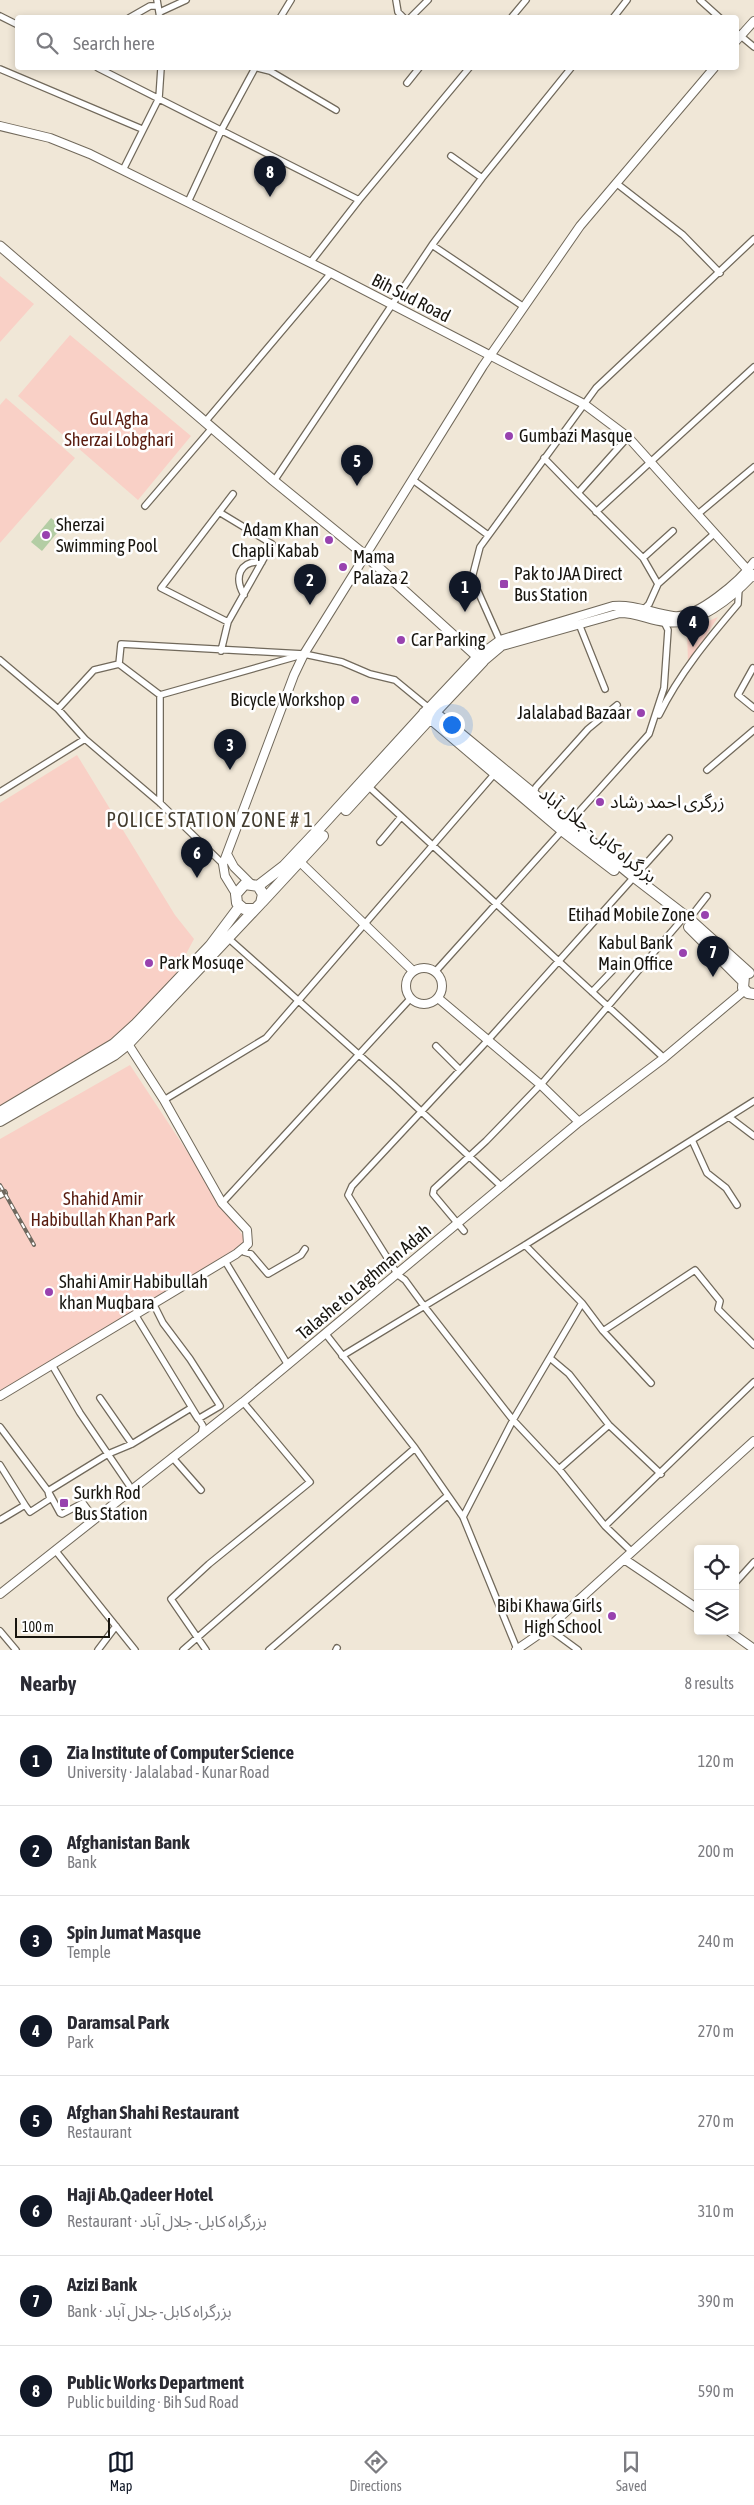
<!DOCTYPE html>
<html lang="en">
<head>
<meta charset="utf-8">
<style>
  :root { --surface:#fff; --page:#f2f2f3; --text:#2b2b33; --muted:#7c7c81; --line:#e1e1e2; --accent:#111827 }
  body { margin:0; font-family:"Asap Condensed","Noto Sans Arabic",sans-serif; background:var(--page); color:var(--text) }
  .controls { position:absolute; right:15px; bottom:15px; display:grid; overflow:hidden; border-radius:5px; box-shadow:0 2px 8px #0003 }
  .controls button { width:45px; height:45px; display:grid; place-items:center; padding:0; border:0; border-bottom:1px solid var(--line); background:var(--surface); color:var(--text); font:25px sans-serif }
  .scale { position:absolute; left:15px; bottom:12px; width:95px; box-sizing:border-box; padding-left:5px; border:2px solid #18150f; border-top:0; font-size:14px; line-height:18px; white-space:nowrap; color:#18150f; -webkit-text-stroke:4px #fff; paint-order:stroke }
  .you { position:absolute; left:451px; top:724px; width:18px; height:18px; margin:-12px; border:4px solid #fff; border-radius:50%; background:#1a73e8; box-shadow:0 0 0 8px #1a73e833 }
  .badge { display:grid; place-items:center; width:32px; height:32px; border-radius:50%; background:var(--accent); color:#fff; font-size:16px; font-weight:700 }
  .pin { position:absolute; translate:-50% -41px; filter:drop-shadow(0 1px 2px #0008) }
  .pin::after { content:''; position:absolute; top:26px; width:18px; height:15px; background:inherit; clip-path:polygon(0 0,100% 0,50% 100%) }
  .list { margin:0; padding:0; list-style:none }
  h2 { display:flex; justify-content:space-between; align-items:center; height:65px; margin:0; padding:0 20px; font-size:21px }
  h2 small { font-size:16px; font-weight:400; color:var(--muted) }
  .list li { display:grid; grid-template-columns:32px 1fr auto; gap:15px; align-items:center; box-sizing:border-box; height:90px; padding:0 20px; border-top:1px solid var(--line) }
  .list b { display:block; font-size:19px; white-space:nowrap }
  .list p { margin:0; font-size:16px; white-space:nowrap; color:var(--muted) }
  .list em { font-size:16px; font-style:normal; color:var(--muted) }
  .icon { flex:none; width:28px; height:28px; fill:none; stroke:currentColor; stroke-width:2; stroke-linecap:round; stroke-linejoin:round }
  .map { position:relative; flex:none; width:754px; height:1650px; overflow:hidden }
  .search { position:absolute; background:var(--surface); box-shadow:0 2px 8px #0003; left:15px; right:15px; top:15px; height:55px; display:flex; align-items:center; gap:12px; box-sizing:border-box; padding:0 18px; border-radius:5px; color:var(--muted); font-size:19px }
  .sheet { height:785px; background:var(--surface) }
  nav { display:flex; justify-content:space-around; align-items:center; box-sizing:border-box; height:70px; border-top:1px solid var(--line); background:var(--surface); font-size:14px; color:var(--muted) }
  nav a { display:grid; justify-items:center; gap:2px }
  nav .on { color:var(--accent) }
  .map>svg:first-child { display:block }
  .green { fill:#f9d0c6 }
  .water { fill:#b3cda4 }
  .lines { fill:none; stroke-linecap:round; stroke-linejoin:round }
  .street-casing { stroke:#71695b; stroke-width:8 }
  .secondary-casing { stroke:#71695b; stroke-width:10 }
  .primary-casing { stroke:#71695b; stroke-width:11 }
  .highway-casing { stroke:#71695b; stroke-width:12 }
  .street { stroke:#fff; stroke-width:5.5 }
  .secondary { stroke:#fff; stroke-width:8 }
  .primary { stroke:#fff; stroke-width:9 }
  .highway { stroke:#fff; stroke-width:10 }
  .rail-casing { stroke:#6f695f; stroke-width:4 }
  .rail { stroke:#fff; stroke-width:2; stroke-dasharray:5.5; stroke-linecap:butt }
  .poi-dot { fill:#9842af; stroke:#fff; stroke-width:2 }
  .labels { text-anchor:middle; stroke-width:5; stroke-linejoin:round; paint-order:stroke }
  .street-label { font-size:18px; fill:#18150f; stroke:#fff }
  .park-label { font-size:18px; fill:#581b0e; stroke:#fff }
  .poi-label { font-size:18px; fill:#18150f; stroke:#fff; text-anchor:start }
  .quarter-label { font-size:20px; letter-spacing:1px; fill:#433c2f; stroke:#fff }
</style>
</head>
<body>
<div class="map">
<svg width="754" height="1650" viewBox="0 0 754 1650">
  <rect width="100%" height="100%" fill="#f0e7d7"/>
  <!-- green -->
  <path class="green" d="M0,276L34,304L0,342Z
    M70,335L191,436L138,500L18,396Z
    M6,398L75,458L0,543V405Z
    M718,617L688,664L687,630Z
    M77,755L175,915L194,939L169,986L140,1015L94,1053L0,1108V803Z
    M130,1065L247,1242L0,1393V1139Z"/>
  <!-- water -->
  <path class="water" d="M51,518L62,527L42,551L31,542Z"/>
  <g class="lines">
    <defs>
      <path id="street" d="M157,0L160,18
        M396,0L398,12L404,18
        M700,0L720,18
        M160,12L186,0
        M0,16L18,25
        M129,18L150,6H157
        M280,18L291,0
        M410,18L428,0
        M511,18L526,0
        M613,18L627,0
        M736,32L754,47
        M98,68L359,200
        M258,68L270,71L336,110
        M0,69L142,129
        M407,83L419,68
        M451,156L482,178
        M123,170L159,98L161,68
        M616,183L683,235L720,273
        M188,202L222,129L255,68
        M432,245L524,307
        M310,263L359,200L469,68
        M205,422L331,273
        M628,437L578,493L643,558L658,584L649,604L644,609
        M544,458L578,493
        M413,480L488,535
        M274,481L432,245L482,178L571,68
        M145,506L212,428
        M219,512L272,544L228,622L221,651
        M596,512L754,367
        M698,514L754,467
        M643,558L673,531
        M658,584L715,533
        M244,595C234,578 239,560 262,562
        M228,622L161,588L233,494
        M579,624L605,689
        M501,643L472,578L480,547L596,388L754,239
        M0,660L58,709
        M119,664L160,695V803
        M753,668L738,695L754,708
        M160,695L298,656
        M659,715C679,674 709,638 738,604L739,588
        M85,739L58,709L94,670L119,664L121,644L304,654L342,662L370,674L395,680L429,708
        M707,770L754,730
        M368,786L664,1058
        M0,792L85,739L160,803L223,864
        M533,795L536,787L588,729L617,705
        M380,842L401,817
        M689,919L707,896
        M228,938L393,1085L502,1187
        M435,972L649,734L664,688L668,630L663,620
        M592,992L613,970
        M436,1046L460,1070
        M164,1100L266,1038L497,771
        M729,1117L754,1136
        M692,1140L707,1173L726,1188L737,1205
        M0,1195L4,1193
        M222,1203L410,999
        M464,1231L433,1194L434,1189L486,1141L544,1081L685,916
        M247,1245L244,1252L251,1254L268,1274L301,1255L305,1249
        M525,1245L582,1303L603,1331L651,1383
        M225,1261L288,1365
        M136,1316L203,1426L201,1435
        M603,1331L695,1270L720,1301L718,1309L754,1345
        M325,1333L415,1448L463,1517L517,1649
        M342,1356L525,1245L754,1101
        M550,1358L569,1374L609,1425L661,1474
        M52,1365L80,1413L129,1485
        M100,1398L132,1444
        M0,1427L48,1491L60,1513L62,1514L83,1503L94,1518
        M172,1457L201,1490
        M0,1465L25,1505
        M559,1469L609,1425
        M463,1517L513,1420L582,1303
        M0,1520L25,1505L30,1512L50,1499L48,1491L108,1454L132,1444L191,1408L198,1419L220,1406L190,1359L163,1323L154,1305
        M605,1526L754,1382
        M55,1550L135,1650
        M631,1551L605,1526L559,1469L513,1420L424,1306L405,1280L398,1275L348,1195L352,1186L488,1040L669,838
        M735,1583L754,1562
        M548,1628L578,1650
        M0,1631L16,1650
        M98,1650L116,1626
        M183,1650L415,1448
        M206,1650L171,1599L209,1564L310,1482L243,1402
        M269,1650L447,1496
        M336,1650L337,1648"/>
      <path id="secondary" d="M736,41L754,21
        M0,126L50,138L90,154L331,273L584,404L628,437L754,577
        M477,657L500,640L613,606C634,604 652,613 673,616C697,619 741,580 754,562
        M483,662L502,646L620,613C636,613 649,620 665,622C697,627 733,597 754,574
        M227,854L234,867L250,883
        M299,861L413,971
        M236,894L225,876L223,864L294,675L304,654L483,366L580,226L714,68
        M406 986a18 18 0 1 1 36 0a18 18 0 1 1-36 0Z
        M438,998L541,1085L579,1122
        M0,1396L236,1254L248,1244L247,1230L222,1203L164,1100L128,1044
        M624,1559L698,1609
        M0,1594L243,1402L579,1122L664,1058L745,990
        M729,1631L754,1649
        M516,1650L548,1628L754,1441"/>
      <path id="primary" d="M0,246L274,481L366,556L483,662L435,713
        M429,708L477,657"/>
      <path id="highway" d="M424,713L563,831L614,870
        M346,810L434,714
        M258,886L284,866L317,831L429,708L633,876L689,919L749,973
        M262,902L323,836
        M689,927L742,980
        M744,976L743,988L748,993L754,994
        M0,1112L114,1044L136,1024L210,946L240,906
        M0,1121L114,1055L128,1044L261,903L263,894L258,886L245,884L236,894L237,903L244,909H254"/>
    </defs>
    <!-- street casing -->
    <use href="#street" class="street-casing"/>
    <!-- secondary casing -->
    <use href="#secondary" class="secondary-casing"/>
    <!-- primary casing -->
    <use href="#primary" class="primary-casing"/>
    <!-- highway casing -->
    <use href="#highway" class="highway-casing"/>
    <!-- street -->
    <use href="#street" class="street"/>
    <!-- secondary -->
    <use href="#secondary" class="secondary"/>
    <!-- primary -->
    <use href="#primary" class="primary"/>
    <!-- highway -->
    <use href="#highway" class="highway"/>
    <defs>
      <path id="rail" d="M0,1185L34,1245"/>
    </defs>
    <!-- rail casing -->
    <use href="#rail" class="rail-casing"/>
    <!-- rail -->
    <use href="#rail" class="rail"/>
  </g>
  <!-- markers -->
  <g class="poi-dot">
    <circle cx="509" cy="436" r="5"/>
    <circle cx="46" cy="535" r="5"/>
    <circle cx="329" cy="540" r="5"/>
    <circle cx="343" cy="567" r="5"/>
    <rect x="499" y="579" width="10" height="10" rx="2.5"/>
    <circle cx="401" cy="640" r="5"/>
    <circle cx="355" cy="700" r="5"/>
    <circle cx="641" cy="713" r="5"/>
    <circle cx="600" cy="802" r="5"/>
    <circle cx="705" cy="915" r="5"/>
    <circle cx="683" cy="953" r="5"/>
    <circle cx="149" cy="963" r="5"/>
    <circle cx="49" cy="1292" r="5"/>
    <rect x="59" y="1498" width="10" height="10" rx="2.5"/>
    <circle cx="612" cy="1616" r="5"/>
  </g>
  <g class="labels">
    <!-- street labels -->
    <g class="street-label">
      <text transform="translate(411 298) rotate(27)" y="6">Bih Sud Road</text>
      <text transform="translate(598 835) rotate(38)" y="6">بزرگراه کابل- جلال آباد</text>
      <text transform="translate(364 1282) rotate(-40)" y="6">Talashe to Laghman Adah</text>
    </g>
    <!-- park labels -->
    <g class="park-label">
      <text x="119" y="425">Gul Agha<tspan x="119" dy="21">Sherzai Lobghari</tspan></text>
      <text x="103" y="1205">Shahid Amir<tspan x="103" dy="21">Habibullah Khan Park</tspan></text>
    </g>
    <!-- poi labels -->
    <g class="poi-label">
      <text x="519" y="442">Gumbazi Masque</text>
      <text x="56" y="531">Sherzai<tspan x="56" dy="21">Swimming Pool</tspan></text>
      <text x="319" y="536" text-anchor="end">Adam Khan<tspan x="319" dy="21">Chapli Kabab</tspan></text>
      <text x="353" y="563">Mama<tspan x="353" dy="21">Palaza 2</tspan></text>
      <text x="514" y="580">Pak to JAA Direct<tspan x="514" dy="21">Bus Station</tspan></text>
      <text x="411" y="646">Car Parking</text>
      <text x="345" y="706" text-anchor="end">Bicycle Workshop</text>
      <text x="631" y="719" text-anchor="end">Jalalabad Bazaar</text>
      <text x="610" y="808">زرگری احمد رشاد</text>
      <text x="695" y="921" text-anchor="end">Etihad Mobile Zone</text>
      <text x="673" y="949" text-anchor="end">Kabul Bank<tspan x="673" dy="21">Main Office</tspan></text>
      <text x="159" y="969">Park Mosuqe</text>
      <text x="59" y="1288">Shahi Amir Habibullah<tspan x="59" dy="21">khan Muqbara</tspan></text>
      <text x="74" y="1499">Surkh Rod<tspan x="74" dy="21">Bus Station</tspan></text>
      <text x="602" y="1612" text-anchor="end">Bibi Khawa Girls<tspan x="602" dy="21">High School</tspan></text>
    </g>
    <!-- quarter labels -->
    <g class="quarter-label">
      <text x="210" y="827">POLICE STATION ZONE # 1</text>
    </g>
  </g>
</svg>
<div class="controls">
<button><svg class="icon" aria-label="locate" viewBox="0 0 24 24"><circle cx="12" cy="12" r="6"/><path d="M12 2v4M12 18v4M2 12h4M18 12h4"/></svg></button>
<button><svg class="icon" aria-label="layers" viewBox="0 0 24 24"><path d="M12 4l9 5-9 5-9-5zM3 14l9 5 9-5"/></svg></button>
</div>
<div class="scale">100 m</div>
<div class="you"></div>
<div class="pin badge" style="left:465px;top:612px">1</div>
<div class="pin badge" style="left:310px;top:605px">2</div>
<div class="pin badge" style="left:230px;top:770px">3</div>
<div class="pin badge" style="left:693px;top:647px">4</div>
<div class="pin badge" style="left:357px;top:486px">5</div>
<div class="pin badge" style="left:197px;top:878px">6</div>
<div class="pin badge" style="left:713px;top:977px">7</div>
<div class="pin badge" style="left:270px;top:197px">8</div>
<div class="search"><svg class="icon" aria-label="search" viewBox="0 0 24 24"><circle cx="10" cy="10" r="6"/><path d="M15 15l6 6"/></svg>Search here</div>
</div>
<section class="sheet">
<h2>Nearby<small>8 results</small></h2>
<ul class="list">
<li><span class="badge">1</span><div><b>Zia Institute of Computer Science</b><p>University · Jalalabad - Kunar Road</p></div><em>120 m</em></li>
<li><span class="badge">2</span><div><b>Afghanistan Bank</b><p>Bank</p></div><em>200 m</em></li>
<li><span class="badge">3</span><div><b>Spin Jumat Masque</b><p>Temple</p></div><em>240 m</em></li>
<li><span class="badge">4</span><div><b>Daramsal Park</b><p>Park</p></div><em>270 m</em></li>
<li><span class="badge">5</span><div><b>Afghan Shahi Restaurant</b><p>Restaurant</p></div><em>270 m</em></li>
<li><span class="badge">6</span><div><b>Haji Ab.Qadeer Hotel</b><p>Restaurant · بزرگراه کابل- جلال آباد</p></div><em>310 m</em></li>
<li><span class="badge">7</span><div><b>Azizi Bank</b><p>Bank · بزرگراه کابل- جلال آباد</p></div><em>390 m</em></li>
<li><span class="badge">8</span><div><b>Public Works Department</b><p>Public building · Bih Sud Road</p></div><em>590 m</em></li>
</ul>
</section>
<nav>
<a class="on"><svg class="icon" aria-label="map" viewBox="0 0 24 24"><path d="M3 6l6-2 6 2 6-2v14l-6 2-6-2-6 2zM9 4v14M15 6v14"/></svg>Map</a>
<a><svg class="icon" aria-label="directions" viewBox="0 0 24 24"><path d="M12 3l9 9-9 9-9-9zM9 14v-3h6M13 9l2 2-2 2"/></svg>Directions</a>
<a><svg class="icon" aria-label="saved" viewBox="0 0 24 24"><path d="M7 4h10v16l-5-4-5 4z"/></svg>Saved</a>
</nav>
</body>
</html>
